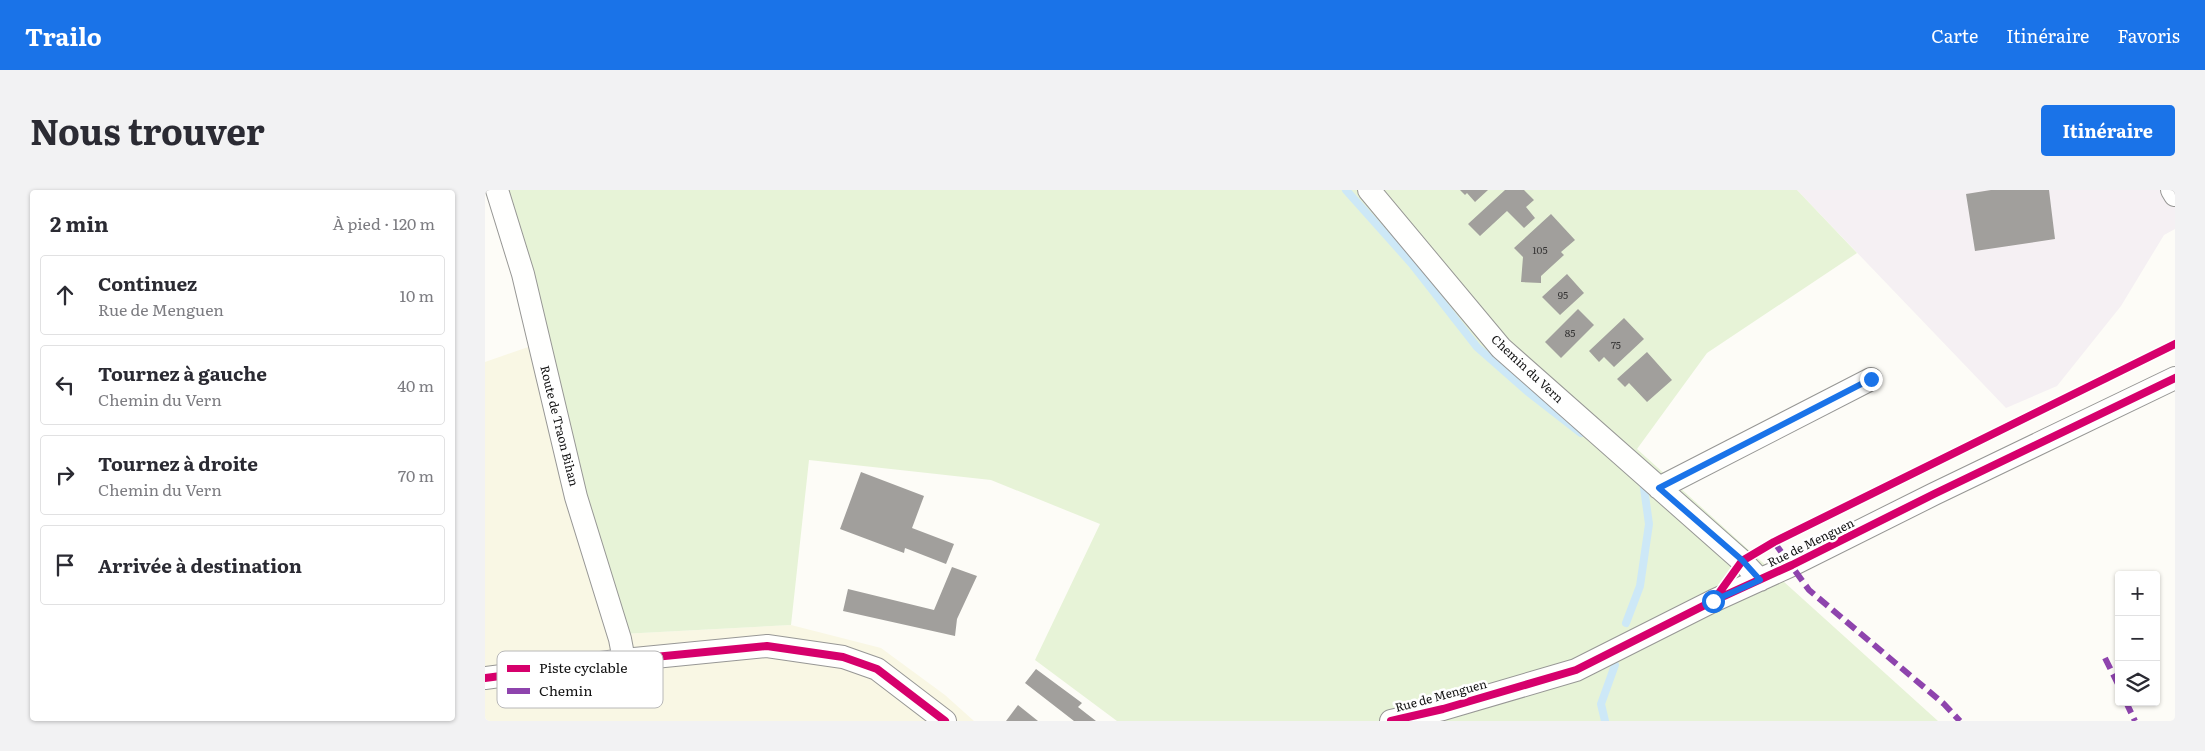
<!DOCTYPE html>
<html lang="fr">
<head>
<meta charset="utf-8">
<style>
  :root { --surface:#fff; --page:#f2f2f3; --text:#2b2b33; --muted:#7c7c81; --line:#e1e1e2; --accent:#1a73e8 }
  body { margin:0; font-family:Literata,serif; background:var(--page); color:var(--text) }
  .controls { position:absolute; right:15px; bottom:15px; display:grid; overflow:hidden; border-radius:5px; box-shadow:0 1px 4px #0004 }
  .controls button { width:45px; height:45px; display:grid; place-items:center; padding:0; border:0; border-bottom:1px solid var(--line); background:var(--surface); color:var(--text); font:25px sans-serif }
  .stop { position:absolute; width:15px; height:15px; margin:-11px; border:4px solid #1a73e8; border-radius:50%; background:#fff }
  .stop.end { background:#1a73e8; border-color:#fff; box-shadow:0 1px 5px #0008 }
  .list { margin:0; padding:0; list-style:none }
  h2 { display:flex; justify-content:space-between; align-items:center; height:65px; margin:0; padding:0 20px; font-size:21px }
  h2 small { font-size:16px; font-weight:400; color:var(--muted) }
  .list li { display:grid; grid-template-columns:32px 1fr auto; gap:15px; align-items:center; box-sizing:border-box; height:80px; margin:0 10px 10px; padding:0 10px; border:1px solid var(--line); border-radius:5px }
  .list b { display:block; font-size:19px; white-space:nowrap }
  .list p { margin:0; font-size:16px; white-space:nowrap; color:var(--muted) }
  .list em { font-size:16px; font-style:normal; color:var(--muted) }
  .icon { flex:none; width:28px; height:28px; fill:none; stroke:currentColor; stroke-width:2; stroke-linecap:round; stroke-linejoin:round }
  .map { position:relative; flex:none; width:1690px; height:531px; overflow:hidden; border-radius:5px }
  header { display:flex; align-items:center; gap:30px; box-sizing:border-box; height:70px; padding:0 25px; background:var(--accent); color:#fff }
  header strong { font-size:24px }
  nav { display:flex; gap:28px; margin-inline-start:auto; font-size:18px }
  .intro { display:flex; align-items:center; justify-content:space-between; box-sizing:border-box; height:120px; padding:0 30px }
  h1 { margin:0; font-size:35px }
  .button { padding:12px 22px; border-radius:5px; background:var(--accent); color:#fff; font-size:18px; font-weight:700 }
  main { display:flex; gap:30px; padding:0 30px }
  aside { flex:1; background:var(--surface); border-radius:5px; box-shadow:0 1px 4px #0004 }
  .map>svg:first-child { display:block }
  .industrial { fill:#f5f0f3 }
  .farmland { fill:#f9f7e4 }
  .green { fill:#e7f3d7 }
  .lines { fill:none; stroke-linecap:round; stroke-linejoin:round }
  .stream { stroke:#cde8f7; stroke-width:8 }
  .building { fill:#a19f9c }
  .minor-casing { stroke:#979795; stroke-width:24 }
  .minor { stroke:#fffffe; stroke-width:22 }
  .quiet { stroke:#8e44ad; stroke-width:6; stroke-dasharray:12 6; stroke-linecap:butt }
  .cycleway-casing { stroke:#fff; stroke-width:11 }
  .cycleway { stroke:#d6006c; stroke-width:8 }
  .route { stroke:#1a73e8; stroke-width:6 }
  .labels { text-anchor:middle; stroke-width:5; stroke-linejoin:round; paint-order:stroke }
  .number-label { font-size:10px; fill:#353434 }
  .street-label { font-size:12px; fill:#111; stroke:#fff }
  .key { fill:#fff; stroke:#b8b8b8; stroke-width:1 }
  .key-label { font-size:14px; fill:#111 }
</style>
</head>
<body>
<header>
<strong>Trailo</strong>
<nav><a>Carte</a><a>Itinéraire</a><a>Favoris</a></nav>
</header>
<div class="intro"><h1>Nous trouver</h1><a class="button">Itinéraire</a></div>
<main>
<aside>
<h2>2 min<small>À pied · 120 m</small></h2>
<ul class="list">
<li><svg class="icon" aria-label="ahead" viewBox="0 0 24 24"><path d="M12 20V5M6 11l6-6 6 6"/></svg><div><b>Continuez</b><p>Rue de Menguen</p></div><em>10 m</em></li>
<li><svg class="icon" aria-label="left" viewBox="0 0 24 24"><path d="M17 20v-9H6M10 6l-5 5 5 5"/></svg><div><b>Tournez à gauche</b><p>Chemin du Vern</p></div><em>40 m</em></li>
<li><svg class="icon" aria-label="right" viewBox="0 0 24 24"><path d="M7 20v-9h11M14 6l5 5-5 5"/></svg><div><b>Tournez à droite</b><p>Chemin du Vern</p></div><em>70 m</em></li>
<li><svg class="icon" aria-label="arrive" viewBox="0 0 24 24"><path d="M6 21V4h12l-3 4 3 4H6"/></svg><div><b>Arrivée à destination</b></div></li>
</ul>
</aside>
<div class="map">
<svg width="1690" height="531" viewBox="0 0 1690 531">
  <rect width="100%" height="100%" fill="#fdfcf7"/>
  <!-- industrial -->
  <path class="industrial" d="M1312,0H1690V39L1679,45L1636,116L1572,196L1521,218Z"/>
  <!-- farmland -->
  <path class="farmland" d="M49,155L137,444L306,435L396,458L460,505L489,531H0V172Z"/>
  <!-- green -->
  <path class="green" d="M5,0H1312L1372,63L1222,163L1152,259L1453,531H632L550,470L615,334L506,290L324,270L306,435L137,444Z"/>
  <g class="lines">
    <!-- stream -->
    <path class="stream" d="M861,0L927,74L992,157L1042,201L1096,243
      M1141,433L1155,396L1164,334L1158,291
      M1120,531L1116,514L1130,475"/>
  </g>
  <!-- building -->
  <path class="building" d="M975,0H1003L990,12L982,3L980,5Z
    M1020,0H1039L1049,10L1041,17L1050,28L1039,38L1022,21L995,46L983,34Z
    M1506,0H1564L1570,49L1490,61L1481,4Z
    M1066,24L1090,50L1076,62L1079,65L1056,86V93L1036,92L1038,67L1029,58Z
    M1082,84L1099,103L1075,125L1057,107Z
    M1093,119L1109,135L1076,168L1060,152Z
    M1139,128L1159,149L1129,177L1119,167L1114,172L1104,161Z
    M1162,162L1187,190L1162,212L1144,193L1140,197L1132,189Z
    M376,282L439,306L427,338L469,354L461,374L420,358L419,363L355,339Z
    M467,377L492,386L472,429L470,446L358,421L363,399L449,420Z
    M551,479L597,513L593,517L611,531H589L540,493Z
    M533,515L553,531H521Z"/>
  <g class="lines">
    <defs>
      <path id="minor" d="M12,0L38,84L91,307L135,449L139,470
        M884,0L1016,158L1257,371L1275,390
        M1687,0L1690,5
        M1174,298L1386,189
        M0,488L139,470L282,456L358,467L392,479L460,531
        M906,531L958,519L1091,480L1228,411L1307,375L1449,304L1690,188"/>
    </defs>
    <!-- minor casing -->
    <use href="#minor" class="minor-casing"/>
    <!-- minor -->
    <use href="#minor" class="minor"/>
    <!-- quiet -->
    <path class="quiet" d="M1289,352L1324,400L1459,514L1475,531
      M1620,468L1634,496
      M1641,512L1650,531"/>
    <defs>
      <path id="cycleway" d="M1229,410L1257,371L1289,352L1690,154
        M0,488L139,470L282,456L358,467L392,479L460,531
        M906,531L958,519L1091,480L1228,411L1307,375L1449,304L1690,188"/>
    </defs>
    <!-- cycleway casing -->
    <use href="#cycleway" class="cycleway-casing"/>
    <!-- cycleway -->
    <use href="#cycleway" class="cycleway"/>
  </g>
  <g class="lines">
    <!-- route -->
    <path class="route" d="M1228,411L1275,390L1257,370L1174,298L1386,189"/>
  </g>
  <g class="labels">
    <!-- number labels -->
    <g class="number-label">
      <text x="1055" y="64">105</text>
      <text x="1078" y="109">95</text>
      <text x="1085" y="147">85</text>
      <text x="1131" y="159">75</text>
    </g>
    <!-- street labels -->
    <g class="street-label">
      <text transform="translate(1042 179) rotate(43)" y="4">Chemin du Vern</text>
      <text transform="translate(74 236) rotate(76)" y="4">Route de Traon Bihan</text>
      <text transform="translate(1326 353) rotate(-26)" y="4">Rue de Menguen</text>
      <text transform="translate(956 506) rotate(-15)" y="4">Rue de Menguen</text>
    </g>
  </g>
  <!-- legend -->
  <rect x="12" y="461" width="166" height="57" rx="8" class="key"/>
  <rect x="22" y="475" width="23" height="7" fill="#d6006c"/>
  <rect x="22" y="498" width="23" height="6" fill="#8e44ad"/>
  <g class="key-label">
    <text x="54" y="483">Piste cyclable</text>
    <text x="54" y="506">Chemin</text>
  </g>
</svg>
<div class="controls">
<button>+</button>
<button>−</button>
<button><svg class="icon" aria-label="layers" viewBox="0 0 24 24"><path d="M12 4l9 5-9 5-9-5zM3 14l9 5 9-5"/></svg></button>
</div>
<div class="stop" style="left:1228px;top:411px"></div>
<div class="stop end" style="left:1386px;top:189px"></div>
</div>
</main>
</body>
</html>
